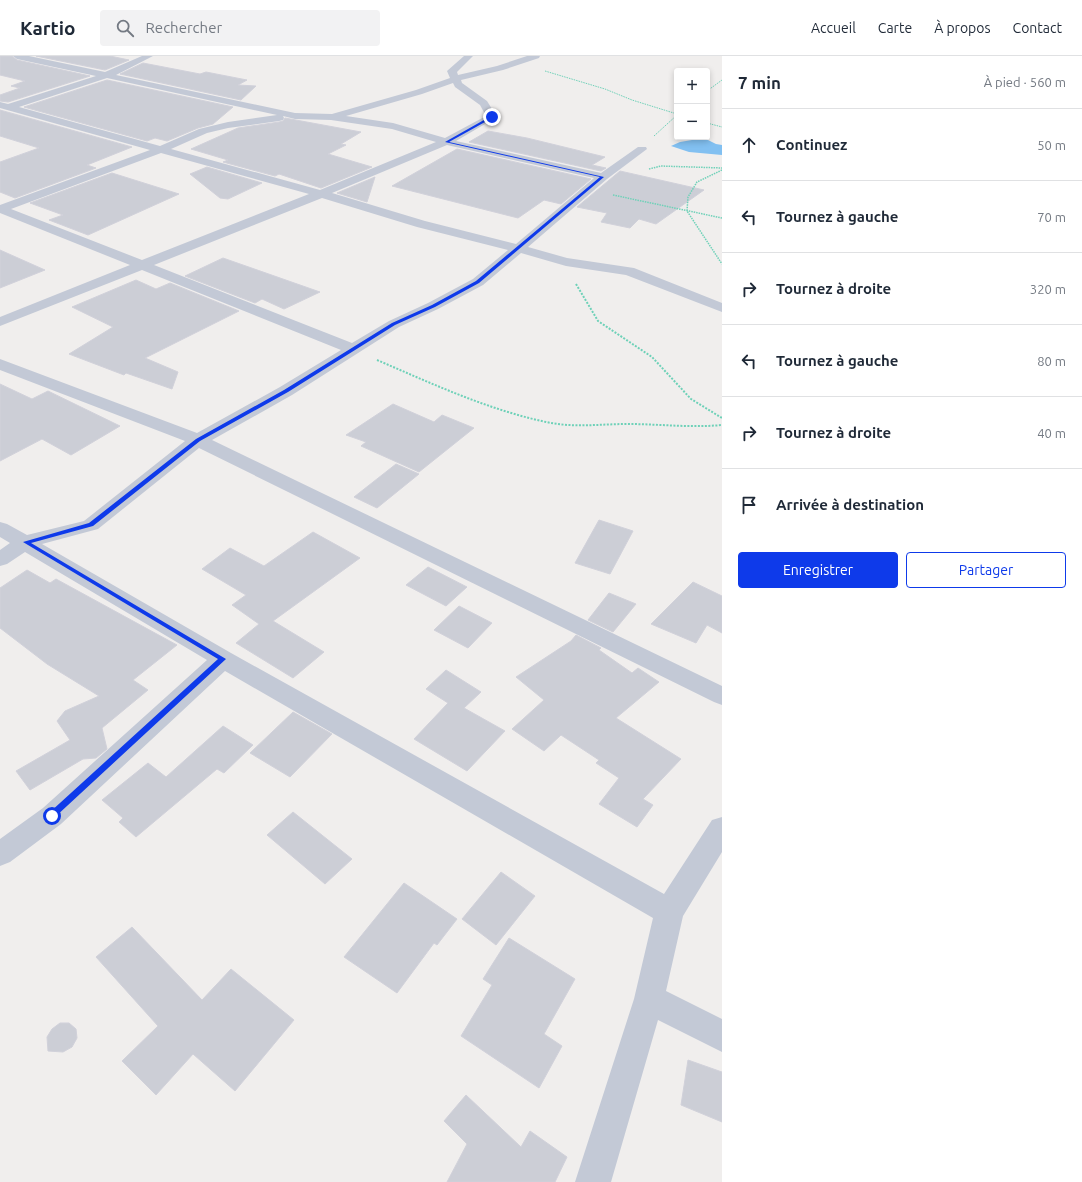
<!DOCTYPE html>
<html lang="fr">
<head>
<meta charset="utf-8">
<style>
  :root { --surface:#fff; --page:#f2f2f3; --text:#1f2937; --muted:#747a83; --line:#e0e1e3; --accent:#0e3aea }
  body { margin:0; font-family:Ubuntu,sans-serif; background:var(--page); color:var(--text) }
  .controls { position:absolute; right:12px; top:12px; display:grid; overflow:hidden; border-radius:4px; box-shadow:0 2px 6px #0003 }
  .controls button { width:36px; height:36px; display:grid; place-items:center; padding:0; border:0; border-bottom:1px solid var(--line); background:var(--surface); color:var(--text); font:20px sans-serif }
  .stop { position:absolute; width:12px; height:12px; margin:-9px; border:3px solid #0e3aea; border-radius:50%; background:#fff }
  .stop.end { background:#0e3aea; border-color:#fff; box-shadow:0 1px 4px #0008 }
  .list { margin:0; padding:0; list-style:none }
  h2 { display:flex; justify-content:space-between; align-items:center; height:52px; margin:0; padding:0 16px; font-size:17px }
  h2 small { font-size:13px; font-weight:400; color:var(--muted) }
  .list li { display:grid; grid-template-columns:26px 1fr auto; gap:12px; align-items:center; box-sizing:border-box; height:72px; padding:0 16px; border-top:1px solid var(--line) }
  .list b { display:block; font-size:15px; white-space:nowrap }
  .list em { font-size:13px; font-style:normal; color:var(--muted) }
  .actions { display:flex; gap:8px; padding:12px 16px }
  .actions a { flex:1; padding:9px 0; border:1px solid var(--accent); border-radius:4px; text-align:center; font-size:14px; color:var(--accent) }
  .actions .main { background:var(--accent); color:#fff }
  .icon { flex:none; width:22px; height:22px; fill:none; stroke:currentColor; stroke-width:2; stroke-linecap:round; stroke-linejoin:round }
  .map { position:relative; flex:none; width:722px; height:1126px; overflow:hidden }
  header { display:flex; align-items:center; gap:24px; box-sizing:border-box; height:56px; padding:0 20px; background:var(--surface); border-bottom:1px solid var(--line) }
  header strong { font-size:19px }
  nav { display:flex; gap:22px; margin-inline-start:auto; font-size:14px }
  .search { width:280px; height:36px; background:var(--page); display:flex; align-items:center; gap:10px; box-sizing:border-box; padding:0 14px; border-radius:4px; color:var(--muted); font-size:15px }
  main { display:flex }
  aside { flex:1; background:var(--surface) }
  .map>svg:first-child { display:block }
  .water { fill:#82c0f1 }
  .building { fill:#ccced6; stroke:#d1d1da }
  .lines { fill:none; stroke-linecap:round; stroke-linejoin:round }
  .path-far2 { stroke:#6ed1b8; stroke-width:1; stroke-dasharray:1.5 1; stroke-linecap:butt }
  .path-far1 { stroke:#6ed1b8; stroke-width:1.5; stroke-dasharray:1.5 1; stroke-linecap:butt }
  .path { stroke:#6ed1b8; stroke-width:2; stroke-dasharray:2 1.5; stroke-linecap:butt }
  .street { fill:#c3c9d6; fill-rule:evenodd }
  .route { fill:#0e3aea }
</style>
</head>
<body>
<header>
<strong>Kartio</strong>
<div class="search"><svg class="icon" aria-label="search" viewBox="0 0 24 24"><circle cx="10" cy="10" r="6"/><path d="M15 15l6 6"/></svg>Rechercher</div>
<nav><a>Accueil</a><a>Carte</a><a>À propos</a><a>Contact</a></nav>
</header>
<main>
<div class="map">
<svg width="722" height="1126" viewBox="0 0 722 1126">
  <rect width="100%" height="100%" fill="#f0eeed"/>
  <!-- water -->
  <path class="water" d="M704,82L716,88L722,89V99L689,96L671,90L680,86Z"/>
  <!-- building -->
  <path class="building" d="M0,0H12L17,4L90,20L8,46L0,45V39L20,32L11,30L25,25L0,19Z
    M36,0H110L129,4L105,14Z
    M143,7L200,18L206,16L247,24L238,29L256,30L241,44L120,18Z
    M107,24L233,51L213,68L198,72L167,85L155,82L147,85L24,51Z
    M0,54L132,91L87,109L96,112L15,142L0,136V106L39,92L0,80Z
    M285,62L361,76L341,88L346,89L328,98L372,111L321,132L279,118L275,120L223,106L228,104L191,93L238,72L279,66L283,65Z
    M488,75L527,82L605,101L592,109L606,112L601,115L469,86Z
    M457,93L591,123L561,148L544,144L518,162L392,130Z
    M207,111L262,127L228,143L220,142L190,118Z
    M620,115L704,134L656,168L639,163L630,172L601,166L607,157L577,151Z
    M112,117L179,138L88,179L49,164L63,159L30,147Z
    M375,121L367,146L337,137Z
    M0,194L45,214L0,232Z
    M223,202L320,236L284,253L262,243L255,247L185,220Z
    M136,224L156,233L170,227L239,255L145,302L178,316L172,333L126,317L124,319L69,298L113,271L72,251Z
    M0,328L32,343L48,335L120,370L71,399L42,383L0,405Z
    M393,348L434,366L442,359L474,372L419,416L361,390L366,386L346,379Z
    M396,408L419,418L377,452L354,441Z
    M599,464L633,475L610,518L575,507Z
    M313,476L360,502L273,565L324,596L293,622L236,587L259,568L232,549L246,539L202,513L230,492L264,510Z
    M428,511L467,531L446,550L406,529Z
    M27,514L50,527L56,523L177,589L133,624L148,634L102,672L107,693L96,702L83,703L30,734L16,715L70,684L57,665L65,655L99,640L47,608L0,572V532Z
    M693,526L722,540V577L707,569L696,587L651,568Z
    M609,537L636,548L613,576L588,564Z
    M459,550L492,567L468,592L434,574Z
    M576,579L601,592L599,594L632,617L638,612L659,626L616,662L681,703L643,743L653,749L637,771L599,748L619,722L596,707L599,704L561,679L544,695L512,673L544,644L516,621L571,585Z
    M446,614L481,636L464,652L505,675L467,715L414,683L448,647L426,633Z
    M293,656L332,678L290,721L250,697Z
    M223,670L253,689L224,717L217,713L136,781L119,766L123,762L102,744L148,707L166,721Z
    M293,756L352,803L325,828L267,779Z
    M501,816L535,840L496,889L462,863Z
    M404,827L457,863L437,889L434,887L397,937L344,901Z
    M132,871L202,944L231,913L294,964L235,1035L193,998L156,1039L122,1005L158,970L96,901Z
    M509,882L575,923L544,978L562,990L539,1032L461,980L492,929L483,923Z
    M60,967H69L76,973L77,982L72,991L63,996L48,995L47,981L52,973Z
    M688,1004L722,1016V1066L681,1049Z
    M466,1039L521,1091L530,1075L567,1101L555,1126H447L467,1088L444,1065Z"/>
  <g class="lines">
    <!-- path-far2 -->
    <path class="path-far2" d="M545,15L605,33L632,44L677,58
      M707,35L722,24
      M707,67L722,71
      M654,80L677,59"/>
    <!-- path-far1 -->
    <path class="path-far1" d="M649,113L661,110L722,112
      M722,114L697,126L688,141L687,155L722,208
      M613,139L722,162"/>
    <!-- path -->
    <path class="path" d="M576,228L598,265L652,301L691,343L722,362
      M377,304C433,328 486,353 546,366C573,372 600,368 628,368C659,368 690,372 722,369"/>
    <!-- street -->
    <path class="street" d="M13,0H29L105,16L142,0H153L116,19L295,57L332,58L416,34L450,22L447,15L464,0H473L457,16L458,19L497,10L527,0H540L539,2L503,14L461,24L462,27L487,45L497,61L456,85L601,117L638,91H646L647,93L607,123L528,191L567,202L634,212L722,247V256L626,219L566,210L521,197L483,229L438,253L399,271L292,339L212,384L722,630V649L714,646L199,392L98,473L42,488L231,597L664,838L712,764L722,761V796L683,860L666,935L722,963V996L658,964L611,1126H575L634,943L653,862L225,615L61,768L10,806L0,810V783L43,752L207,604L25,496L7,508L0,510V494L10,487L0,481V466L7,468L27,479L84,465L185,385L0,314V303L197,377L280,331L341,294L142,214L0,270V261L130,209L0,157V149L150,94L0,52V46L8,48L96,20L17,3ZM107,22L277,59L228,66L199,73L160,90L19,51ZM453,27L455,31L480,49L486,60L445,82L393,67L346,60L422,38ZM283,60L295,63L331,64L392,73L436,86L320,134L171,93L207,77L228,72L279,65L283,64L284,62ZM447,89L594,122L516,188L425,165L332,137ZM161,97L309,138L142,204L11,153ZM322,142L417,171L508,194L473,223L428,247L389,265L352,287L154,209Z"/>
  </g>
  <!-- route -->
  <path class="route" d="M491,60L494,61L449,86L604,121L479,227L435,251L395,269L288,336L200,385L93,470L31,487L226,603L54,762H49V757L218,603L23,486L89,467L196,383L284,334L392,267L432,249L476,225L600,121L445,86Z"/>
</svg>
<div class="controls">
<button>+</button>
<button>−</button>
</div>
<div class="stop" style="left:52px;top:760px"></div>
<div class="stop end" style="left:492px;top:61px"></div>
</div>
<aside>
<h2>7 min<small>À pied · 560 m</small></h2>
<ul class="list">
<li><svg class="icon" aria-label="ahead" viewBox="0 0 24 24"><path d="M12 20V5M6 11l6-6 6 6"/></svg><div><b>Continuez</b></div><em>50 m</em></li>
<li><svg class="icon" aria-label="left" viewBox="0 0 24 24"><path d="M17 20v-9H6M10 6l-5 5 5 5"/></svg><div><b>Tournez à gauche</b></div><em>70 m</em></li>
<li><svg class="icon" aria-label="right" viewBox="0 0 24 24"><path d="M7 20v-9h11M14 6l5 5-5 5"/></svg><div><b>Tournez à droite</b></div><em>320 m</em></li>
<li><svg class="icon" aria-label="left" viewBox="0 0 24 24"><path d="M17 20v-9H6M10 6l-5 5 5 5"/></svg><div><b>Tournez à gauche</b></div><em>80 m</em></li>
<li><svg class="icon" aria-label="right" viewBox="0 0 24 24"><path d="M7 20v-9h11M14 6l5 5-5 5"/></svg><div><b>Tournez à droite</b></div><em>40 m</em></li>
<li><svg class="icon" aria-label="arrive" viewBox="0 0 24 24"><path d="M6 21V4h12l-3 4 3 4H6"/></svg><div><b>Arrivée à destination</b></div></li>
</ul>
<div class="actions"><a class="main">Enregistrer</a><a>Partager</a></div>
</aside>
</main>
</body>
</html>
